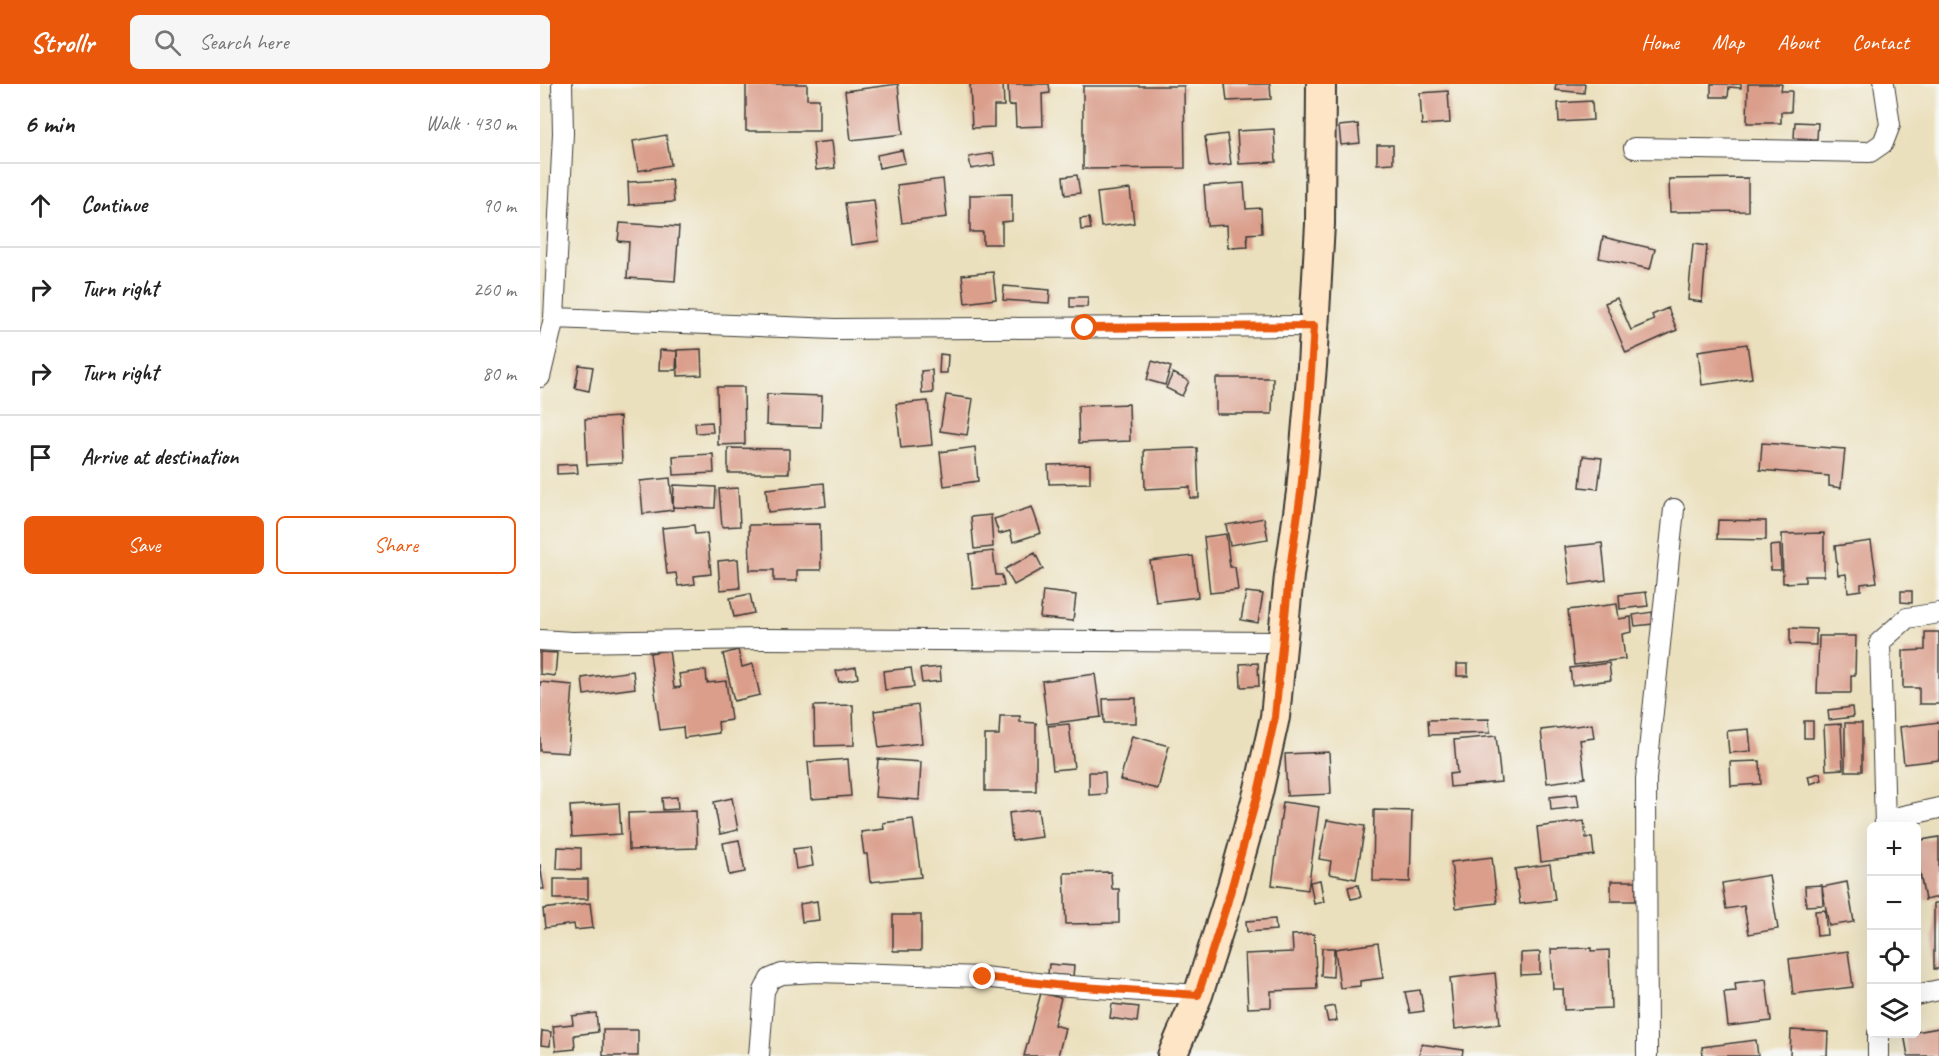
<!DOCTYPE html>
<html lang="en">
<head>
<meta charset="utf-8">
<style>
  :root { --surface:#fff; --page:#f6f6f6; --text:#222; --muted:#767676; --line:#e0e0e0; --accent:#ea580c }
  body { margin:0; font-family:Caveat,sans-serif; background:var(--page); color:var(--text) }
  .controls { position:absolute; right:18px; bottom:18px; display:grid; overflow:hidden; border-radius:9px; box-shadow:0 6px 24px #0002 }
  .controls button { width:54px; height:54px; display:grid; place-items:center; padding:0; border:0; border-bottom:2px solid var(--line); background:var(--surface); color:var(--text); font:30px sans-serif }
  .stop { position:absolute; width:18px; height:18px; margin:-14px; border:4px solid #ea580c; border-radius:50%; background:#fff }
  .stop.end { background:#ea580c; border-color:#fff; box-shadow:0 2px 6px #0008 }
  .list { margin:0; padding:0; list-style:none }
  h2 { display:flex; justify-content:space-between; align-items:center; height:78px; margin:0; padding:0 24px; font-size:26px }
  h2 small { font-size:20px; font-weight:400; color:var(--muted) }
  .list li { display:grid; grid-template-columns:39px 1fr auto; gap:18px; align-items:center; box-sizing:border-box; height:84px; padding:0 24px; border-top:2px solid var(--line) }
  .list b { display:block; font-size:22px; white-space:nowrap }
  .list em { font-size:20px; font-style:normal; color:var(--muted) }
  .actions { display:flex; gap:12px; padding:18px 24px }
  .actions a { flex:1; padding:14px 0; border:2px solid var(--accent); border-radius:9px; text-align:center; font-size:21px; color:var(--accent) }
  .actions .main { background:var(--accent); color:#fff }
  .icon { flex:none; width:33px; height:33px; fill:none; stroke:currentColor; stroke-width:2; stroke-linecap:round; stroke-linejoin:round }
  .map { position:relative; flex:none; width:1399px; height:972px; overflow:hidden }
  header { display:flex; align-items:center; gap:36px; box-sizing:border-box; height:84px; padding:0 30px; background:var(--accent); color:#fff }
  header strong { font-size:28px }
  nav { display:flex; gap:33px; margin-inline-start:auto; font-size:21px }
  .search { width:420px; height:54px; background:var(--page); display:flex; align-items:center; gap:15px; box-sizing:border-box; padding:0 21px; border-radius:9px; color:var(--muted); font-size:22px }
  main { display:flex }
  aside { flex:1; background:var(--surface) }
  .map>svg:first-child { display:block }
  .building { fill:#da9e8b }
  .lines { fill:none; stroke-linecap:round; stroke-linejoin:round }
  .street-casing { stroke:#3b3934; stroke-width:22 }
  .secondary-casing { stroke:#3b3934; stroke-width:32 }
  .street { stroke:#fff; stroke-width:20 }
  .secondary { stroke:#fde5c5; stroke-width:28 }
  .route { stroke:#ea580c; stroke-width:8 }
</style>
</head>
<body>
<header>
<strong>Strollr</strong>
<div class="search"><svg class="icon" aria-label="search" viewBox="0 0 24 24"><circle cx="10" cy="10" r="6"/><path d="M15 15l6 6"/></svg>Search here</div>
<nav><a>Home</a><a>Map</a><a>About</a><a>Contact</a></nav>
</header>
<main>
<aside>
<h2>6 min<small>Walk · 430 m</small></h2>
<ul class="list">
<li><svg class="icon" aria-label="ahead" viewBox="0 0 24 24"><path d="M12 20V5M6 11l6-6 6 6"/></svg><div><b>Continue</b></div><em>90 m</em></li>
<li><svg class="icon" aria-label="right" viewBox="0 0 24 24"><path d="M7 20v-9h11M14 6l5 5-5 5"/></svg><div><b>Turn right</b></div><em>260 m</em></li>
<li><svg class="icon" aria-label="right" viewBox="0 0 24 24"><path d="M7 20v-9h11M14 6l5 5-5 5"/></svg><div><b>Turn right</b></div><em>80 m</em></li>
<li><svg class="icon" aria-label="arrive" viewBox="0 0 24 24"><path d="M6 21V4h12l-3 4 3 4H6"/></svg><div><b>Arrive at destination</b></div></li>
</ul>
<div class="actions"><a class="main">Save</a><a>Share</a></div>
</aside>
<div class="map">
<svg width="1399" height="972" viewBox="0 0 1399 972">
  <rect width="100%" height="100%" fill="#f6f6f2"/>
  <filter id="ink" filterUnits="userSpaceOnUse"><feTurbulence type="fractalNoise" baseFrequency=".0167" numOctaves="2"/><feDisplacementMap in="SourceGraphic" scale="12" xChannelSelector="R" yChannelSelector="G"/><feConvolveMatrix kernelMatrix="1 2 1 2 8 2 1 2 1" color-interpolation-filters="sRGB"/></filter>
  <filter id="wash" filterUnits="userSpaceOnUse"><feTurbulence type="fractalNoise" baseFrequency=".008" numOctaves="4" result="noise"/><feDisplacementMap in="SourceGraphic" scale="24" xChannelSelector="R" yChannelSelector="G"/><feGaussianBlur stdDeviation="1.35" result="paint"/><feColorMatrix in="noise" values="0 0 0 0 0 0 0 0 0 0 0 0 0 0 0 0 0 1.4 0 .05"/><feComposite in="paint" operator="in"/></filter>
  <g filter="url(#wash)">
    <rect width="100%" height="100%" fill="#ebe0bd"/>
    <g id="blocks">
      <!-- building -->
      <path class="building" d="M206,0H267V15H279V47H206Z
        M358,0L363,50L311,56L305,7Z
        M430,0H463L464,22H454V43L432,44Z
        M468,0H509L510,9L502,10L503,42L476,43L475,21L469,22Z
        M685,0H730L731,15L687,17Z
        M1016,0H1045L1044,9L1015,6Z
        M1171,0H1201V4L1189,3L1188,13H1171Z
        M1208,0H1242L1241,7H1252L1251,28H1241V39H1207Z
        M543,2H644L645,84L543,85Z
        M908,7L910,39L882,41L880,9Z
        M1052,17L1053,36L1019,38L1018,19Z
        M1255,38L1278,39L1277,55L1254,54Z
        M818,40L820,59L801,61L799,42Z
        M734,45L736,78L699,80L697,47Z
        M687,50L691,80L669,83L665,53Z
        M126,51L131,81L98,87L93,57Z
        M292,57L295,84L276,86L273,59Z
        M837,61H853V79L837,80Z
        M362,66L365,79L339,84L337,71Z
        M453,69L455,81L431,85L429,73Z
        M537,91L540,109L525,111L523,93Z
        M1208,94V127L1130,128L1129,95Z
        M403,95L407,133L362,139L357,101Z
        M132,96L134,118L89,121L88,98Z
        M704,99L706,125L721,124L722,149L707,150L708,163L688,164L687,141L667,142L664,102Z
        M590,105L594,139L561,143L557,109Z
        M472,110V137L462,138V160H443V148H430V111Z
        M334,116L339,157L311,161L305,119Z
        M549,134L551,145L541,146L540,135Z
        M80,139L139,143L135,197L87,194L89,158L78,157Z
        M1063,153L1115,165L1110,185L1059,174Z
        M1153,160L1167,162L1162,218L1148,216Z
        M453,188L456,215L425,219L422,191Z
        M464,202L510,206L509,219L463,216Z
        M530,213H548L547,223H530Z
        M1077,214L1091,246L1114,236L1112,231L1128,224L1137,246L1086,269L1065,219Z
        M1207,260L1212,294L1162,301L1158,267Z
        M161,265L162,291L138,292L137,266Z
        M120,266L137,267L136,286H119Z
        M400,270L408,271L407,289H399Z
        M612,277L631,283L625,301L607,296Z
        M39,281L53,283L49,307L35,304Z
        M392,286L393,309L382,310L381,287Z
        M633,289L649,297L642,312L626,304Z
        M676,294H733L732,330H676Z
        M177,303H204L205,360L178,361Z
        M227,310L282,312L281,343L226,341Z
        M406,311L433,315L427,351L400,347Z
        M388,317L392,361L361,364L356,320Z
        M589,320L590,357L539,359L538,322Z
        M80,333L82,379L47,381L45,335Z
        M172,338L173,348L156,349L155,339Z
        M1222,359L1305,365L1301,404L1289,402V392L1220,386Z
        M435,363L438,397L404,402L400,368Z
        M188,364L249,365V389H188Z
        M657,364L659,414H650V403L605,405L604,366Z
        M173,370L174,389L134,391L133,372Z
        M1043,372L1062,374L1058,405L1040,403Z
        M37,380L38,389L17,390V381Z
        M550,380V399L509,400L508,381Z
        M130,394L133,426L103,430L100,397Z
        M284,399L286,422L228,428L226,405Z
        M134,401L176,403L175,424L133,423Z
        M198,404L200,442L182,443L179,405Z
        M492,423L501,449L473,458L470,447L459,450L454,435Z
        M451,431L453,463L434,465L431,433Z
        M724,434L728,455L690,461L686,441Z
        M1178,436L1226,437V456L1177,455Z
        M280,440L281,486H257V497H234V486H210L209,441Z
        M154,441L155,450L167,449L171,490L154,492L155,500L138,502L136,489L127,490L122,444Z
        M1284,449V492H1265V498L1243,499L1242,450Z
        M686,450L690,483H695L698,506L670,509L664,453Z
        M1331,457L1337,498L1321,500V506L1308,508L1306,490L1298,491L1295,462Z
        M1062,459L1066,496L1030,501L1025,463Z
        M1240,461L1241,486H1231L1230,462Z
        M453,467L456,491H462L464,502L433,505L429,470Z
        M495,469L503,485L474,501L465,485Z
        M653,472L658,513L616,518L610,477Z
        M198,475L200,504L180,506L178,477Z
        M503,507L536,511L533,537L500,534Z
        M1361,507H1372V519L1361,518Z
        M706,508L723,510L718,539L701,536Z
        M1106,508L1108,522L1080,525L1079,511Z
        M210,510L214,529L194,533L190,514Z
        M1077,520L1079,535L1091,533L1092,548L1082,550L1085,575L1034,581L1028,526Z
        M1112,528L1113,540L1095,542L1093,531Z
        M1250,544L1276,545V561L1250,560Z
        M1385,548H1399V620H1379V604H1363V567L1385,566Z
        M1279,552H1316L1315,591H1311V609H1277Z
        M129,566L134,604L141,603L139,590L166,586L167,599L186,597L191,636L178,638L179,649L144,654L143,643L120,646L110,569Z
        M198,566L202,583L213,580L220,611L194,617L183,570Z
        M0,568L17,569L15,592L0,590Z
        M718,579L719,602L701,603L700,580Z
        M1069,579L1071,596L1032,601L1030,584Z
        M917,580H928V592H917Z
        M316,583L318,594L299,598L296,587Z
        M400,583L401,597L382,599L380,585Z
        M371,584L374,603L345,606L343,587Z
        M93,587L95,604L44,611L42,594Z
        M555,590L561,633L507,640L502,597Z
        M0,598L33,601L28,669L0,667Z
        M596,614V639H564L563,615Z
        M313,621L314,661L275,662L274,622Z
        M378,621L382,659L339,664L334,627Z
        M1312,623L1313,633L1289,636L1288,626Z
        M460,632H480V638L496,639V707H445V651H459Z
        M949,635L950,649L889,651L888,636Z
        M1264,637H1273V654H1264Z
        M1399,638V676L1364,680L1360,643Z
        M1305,639H1322V687H1305Z
        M529,640L534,684L513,686L508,642Z
        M1052,640L1054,654L1040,656L1045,694L1007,699L1001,646Z
        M1301,640L1303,685L1286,686L1284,641Z
        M1209,645L1211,667L1189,669L1187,647Z
        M592,652L629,662L618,705L580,696Z
        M956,652L961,698L910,703L909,690L917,689L914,656Z
        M789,668L791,710L747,712L745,670Z
        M308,675L311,712L271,715L268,678Z
        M338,675L381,678L379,716L335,713Z
        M1220,677L1221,700L1191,702L1190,678Z
        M549,688H565L566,710L549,711Z
        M1280,689L1282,696L1270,700L1268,692Z
        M1037,710L1039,723L1011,726L1010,713Z
        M137,713L138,725L123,726L122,714Z
        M192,714L198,746L180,750L174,718Z
        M743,718L779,723L768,806L732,801Z
        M79,719L81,750L32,753L30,722Z
        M498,725L502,753L472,757L469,729Z
        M834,726L872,727L870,798L833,797Z
        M156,727L157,764L89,766L88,729Z
        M373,735L381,793L330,798L327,770H324L321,748L344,745L343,739Z
        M787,736L825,742L816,795L789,790L791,777L779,775Z
        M1044,737L1046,754L1052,753L1054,771L1001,778L997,743Z
        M1399,753V813L1385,816L1376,768V757Z
        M199,756L205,788L189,791L183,759Z
        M18,763L41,764V786L17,785Z
        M270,763L273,782L256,785L253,765Z
        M952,773L957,819L916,824L911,778Z
        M0,780L4,805H0Z
        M1010,780L1015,816L980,820L975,785Z
        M571,788L572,805H579V839L526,840L524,789Z
        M1229,791L1238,845L1209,850L1204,822L1186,825L1182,799Z
        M14,795H48V815H14Z
        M780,796L784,818L774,820L770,798Z
        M1071,797H1096V817H1071Z
        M1307,798L1314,838L1289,842L1282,803Z
        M818,801L821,813L811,815L808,803Z
        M1282,801L1283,821L1266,822L1265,802Z
        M277,817L279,836L262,838L260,820Z
        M50,819L53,844L35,846L34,840L5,844L3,825Z
        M1394,819H1399V885H1394Z
        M1285,826L1287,851L1277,852L1275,827Z
        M353,831H381V867H353Z
        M735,835L736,846L707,848L706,837Z
        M774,850L777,905L731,907V923L708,924L705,870L753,868L752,851Z
        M838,859L843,894L820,897V902L800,904L795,865Z
        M782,864H794L793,893L781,892Z
        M1051,864V867L1069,866L1071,924L1024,926L1023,905H1013L1011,865Z
        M1308,867L1313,903L1253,910L1249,875Z
        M1000,868V890L981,891V869Z
        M509,880L534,882L533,892L508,890Z
        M955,889L960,940L915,945L910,894Z
        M1226,895L1231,937L1188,942L1184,908L1196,907L1195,899Z
        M880,906L884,927L870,929L865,908Z
        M501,909L521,914L514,941L525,944L518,972H484Z
        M572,920L599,923L597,938L570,934Z
        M794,922L797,937L788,938L785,924Z
        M56,929L58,948L34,951L35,965L16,967L13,942L33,940L32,932Z
        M1399,944V972H1368L1364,950H1376V948Z
        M63,946H98V972H63Z
        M1251,946L1288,948L1287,972H1250Z
        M2,947L11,948L10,962L1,961Z
        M1216,956L1218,972H1163L1162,963Z
        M881,960L923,966L922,972H879Z"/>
    </g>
  </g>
  <g filter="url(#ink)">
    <use href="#blocks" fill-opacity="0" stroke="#3b3934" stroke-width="1.5"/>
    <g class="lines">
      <defs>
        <path id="street" d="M1094,64L1330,68L1343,59L1350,41L1344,0
          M14,234L295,245L774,242
          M0,293L14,234L23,49L22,0
          M0,556L32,558L222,555L742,558
          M1345,736L1399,724
          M1345,742L1340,558L1367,534L1399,529
          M1376,911L1399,906
          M1338,950V972
          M219,972L224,907L230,895L242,890L277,888L443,893L515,901L658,911
          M1107,972L1106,695L1134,425"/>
        <path id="secondary" d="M632,972L658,911L687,820L718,709L735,633L749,492L761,408L772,282L780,140L781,0"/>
      </defs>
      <!-- street casing -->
      <use href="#street" class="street-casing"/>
      <!-- secondary casing -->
      <use href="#secondary" class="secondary-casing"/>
      <!-- street -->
      <use href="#street" class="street"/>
      <!-- secondary -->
      <use href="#secondary" class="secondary"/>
    </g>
  </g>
  <g class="lines" filter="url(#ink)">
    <!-- route -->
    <path class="route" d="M443,893L515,901L658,911L687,820L718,709L735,633L749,492L761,408L768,334L774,242L545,244"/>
  </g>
</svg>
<div class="controls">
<button>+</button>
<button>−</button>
<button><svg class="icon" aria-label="locate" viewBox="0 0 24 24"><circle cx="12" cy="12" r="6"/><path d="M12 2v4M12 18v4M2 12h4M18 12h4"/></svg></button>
<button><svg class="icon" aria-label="layers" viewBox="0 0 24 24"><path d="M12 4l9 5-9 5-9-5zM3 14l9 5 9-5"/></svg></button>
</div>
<div class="stop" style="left:545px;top:244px"></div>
<div class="stop end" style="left:443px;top:893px"></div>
</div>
</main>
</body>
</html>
